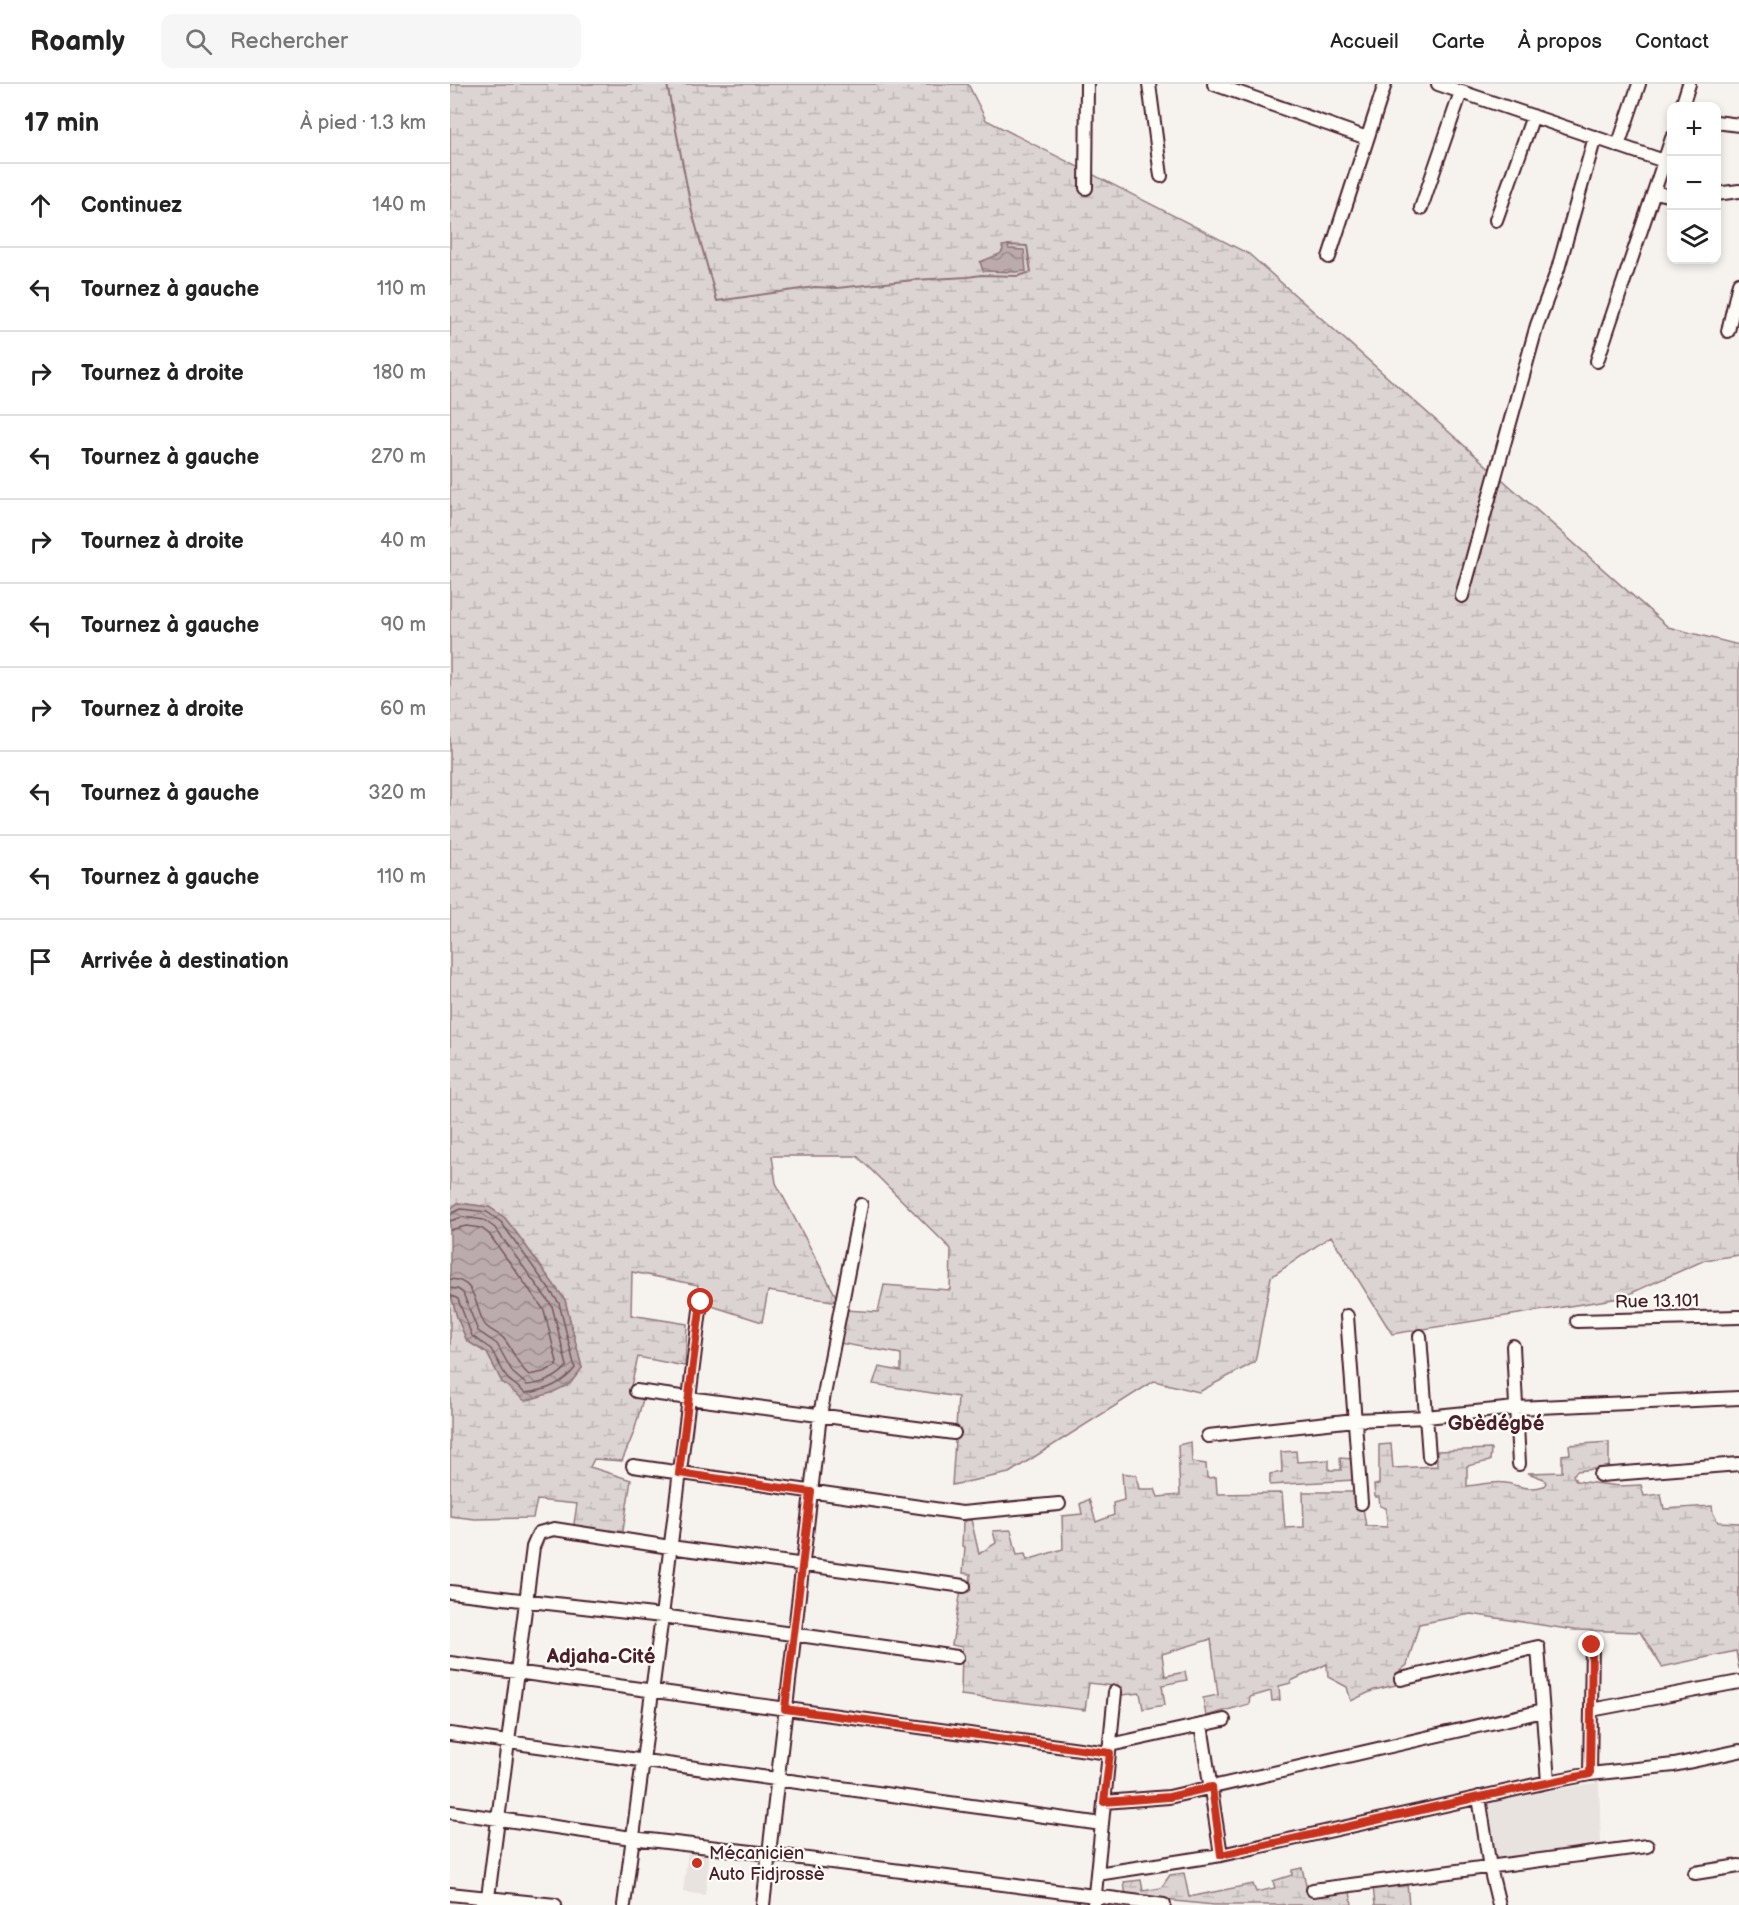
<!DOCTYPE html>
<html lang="fr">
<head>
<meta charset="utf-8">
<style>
  :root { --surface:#fff; --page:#f6f6f6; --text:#222; --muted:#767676; --line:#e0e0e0 }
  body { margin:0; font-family:"Balsamiq Sans",sans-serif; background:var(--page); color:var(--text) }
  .controls { position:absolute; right:18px; top:18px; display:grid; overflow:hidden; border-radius:12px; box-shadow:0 3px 9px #0003 }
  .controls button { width:54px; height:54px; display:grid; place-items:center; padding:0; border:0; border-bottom:2px solid var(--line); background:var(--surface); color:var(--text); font:30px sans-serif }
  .stop { position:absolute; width:18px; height:18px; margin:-14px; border:4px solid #c8321e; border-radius:50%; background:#fff }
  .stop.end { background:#c8321e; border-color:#fff; box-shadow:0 2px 6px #0008 }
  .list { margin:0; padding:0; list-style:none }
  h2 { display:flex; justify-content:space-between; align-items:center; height:78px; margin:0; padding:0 24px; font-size:26px }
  h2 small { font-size:20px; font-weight:400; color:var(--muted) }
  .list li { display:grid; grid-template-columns:39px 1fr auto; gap:18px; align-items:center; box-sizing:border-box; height:84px; padding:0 24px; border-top:2px solid var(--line) }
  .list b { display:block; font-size:22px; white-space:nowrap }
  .list em { font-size:20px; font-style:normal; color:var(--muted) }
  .icon { flex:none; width:33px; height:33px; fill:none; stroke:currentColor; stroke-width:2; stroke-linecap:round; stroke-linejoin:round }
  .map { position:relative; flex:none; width:1289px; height:1821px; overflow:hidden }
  header { display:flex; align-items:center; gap:36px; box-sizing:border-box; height:84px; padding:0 30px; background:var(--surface); border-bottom:2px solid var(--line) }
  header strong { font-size:28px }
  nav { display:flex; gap:33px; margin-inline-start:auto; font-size:21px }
  .search { width:420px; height:54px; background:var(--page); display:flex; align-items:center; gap:15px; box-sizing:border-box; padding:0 21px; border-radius:12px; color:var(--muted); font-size:22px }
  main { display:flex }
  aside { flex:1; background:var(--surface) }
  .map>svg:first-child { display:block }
  .built { fill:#e9e3e0 }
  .wetland { fill:url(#wetland-marsh); stroke:#937a7e; stroke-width:1.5 }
  .water { fill:url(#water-waves); stroke:#8e7378; stroke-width:1.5 }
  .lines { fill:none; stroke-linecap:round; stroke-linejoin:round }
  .shore { stroke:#77575f; stroke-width:1.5 }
  .stream { stroke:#8e7378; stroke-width:2 }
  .minor-casing { stroke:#4a1f2b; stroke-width:16 }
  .minor { stroke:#fdfcf7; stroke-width:12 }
  .route { stroke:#c8321e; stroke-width:8 }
  .poi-dot { fill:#c8321e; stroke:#fdfcf7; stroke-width:2 }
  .labels { text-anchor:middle; stroke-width:4.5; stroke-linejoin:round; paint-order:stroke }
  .street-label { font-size:18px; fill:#4a1f2b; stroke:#fdfcf7 }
  .poi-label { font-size:18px; fill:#4a1f2b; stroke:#fdfcf7; text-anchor:start }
  .neighbourhood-label { font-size:20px; font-weight:bold; fill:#4a1f2b; stroke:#fdfcf7 }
</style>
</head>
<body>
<header>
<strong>Roamly</strong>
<div class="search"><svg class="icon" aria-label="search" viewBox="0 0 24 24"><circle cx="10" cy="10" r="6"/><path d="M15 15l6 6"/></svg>Rechercher</div>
<nav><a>Accueil</a><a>Carte</a><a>À propos</a><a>Contact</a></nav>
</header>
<main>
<aside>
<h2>17 min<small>À pied · 1.3 km</small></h2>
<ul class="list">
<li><svg class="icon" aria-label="ahead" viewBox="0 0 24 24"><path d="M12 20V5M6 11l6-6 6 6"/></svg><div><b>Continuez</b></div><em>140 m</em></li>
<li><svg class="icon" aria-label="left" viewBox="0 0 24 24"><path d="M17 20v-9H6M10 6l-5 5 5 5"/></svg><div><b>Tournez à gauche</b></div><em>110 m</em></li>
<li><svg class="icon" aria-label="right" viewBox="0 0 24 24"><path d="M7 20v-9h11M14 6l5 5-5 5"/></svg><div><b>Tournez à droite</b></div><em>180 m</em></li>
<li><svg class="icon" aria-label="left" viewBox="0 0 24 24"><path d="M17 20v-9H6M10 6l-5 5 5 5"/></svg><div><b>Tournez à gauche</b></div><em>270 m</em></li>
<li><svg class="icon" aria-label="right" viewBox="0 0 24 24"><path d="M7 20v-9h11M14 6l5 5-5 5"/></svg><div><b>Tournez à droite</b></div><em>40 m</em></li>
<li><svg class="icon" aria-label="left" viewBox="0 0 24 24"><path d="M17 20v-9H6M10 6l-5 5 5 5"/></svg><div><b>Tournez à gauche</b></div><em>90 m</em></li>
<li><svg class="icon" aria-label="right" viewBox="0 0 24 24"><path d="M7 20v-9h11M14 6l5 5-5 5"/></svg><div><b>Tournez à droite</b></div><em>60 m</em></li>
<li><svg class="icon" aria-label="left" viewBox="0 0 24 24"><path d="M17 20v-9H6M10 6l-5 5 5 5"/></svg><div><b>Tournez à gauche</b></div><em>320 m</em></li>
<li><svg class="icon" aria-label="left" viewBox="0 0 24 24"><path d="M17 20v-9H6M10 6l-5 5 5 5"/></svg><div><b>Tournez à gauche</b></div><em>110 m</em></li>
<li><svg class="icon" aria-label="arrive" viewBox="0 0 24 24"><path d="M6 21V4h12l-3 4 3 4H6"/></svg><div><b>Arrivée à destination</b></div></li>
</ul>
</aside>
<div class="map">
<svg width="1289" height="1821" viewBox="0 0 1289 1821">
  <defs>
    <pattern id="wetland-marsh" width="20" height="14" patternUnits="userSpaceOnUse" patternTransform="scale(1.5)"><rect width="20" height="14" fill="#dcd4d2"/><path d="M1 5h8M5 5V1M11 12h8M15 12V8" fill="none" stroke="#beb6b4"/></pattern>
    <pattern id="water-waves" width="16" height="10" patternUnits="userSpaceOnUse" patternTransform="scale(1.5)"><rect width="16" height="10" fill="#bbabac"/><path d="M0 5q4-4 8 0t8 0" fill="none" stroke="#9a8b8c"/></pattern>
  </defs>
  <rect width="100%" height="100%" fill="#f6f3ef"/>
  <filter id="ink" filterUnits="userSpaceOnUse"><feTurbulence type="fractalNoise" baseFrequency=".0167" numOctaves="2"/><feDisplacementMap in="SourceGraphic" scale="12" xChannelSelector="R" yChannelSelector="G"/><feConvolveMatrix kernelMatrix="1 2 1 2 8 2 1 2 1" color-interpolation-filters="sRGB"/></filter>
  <g filter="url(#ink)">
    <!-- built -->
    <path class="built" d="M1149,1698L1151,1762L1047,1777L1038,1718Z
      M238,1765L260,1768L255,1811L233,1808Z"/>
    <!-- wetland -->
    <path class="wetland" d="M0,0H518L536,36L799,170L1218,543L1289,561V1171L1255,1176L1170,1214L942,1250L881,1152L821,1193L805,1278L749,1308L704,1297L559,1389L502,1401L508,1313L423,1300L429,1283L451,1287V1270L389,1259L395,1226L428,1228L434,1201L500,1206L501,1165L407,1072H322L326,1099L389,1218L318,1207L312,1238L246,1217L248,1201L182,1188L181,1231L237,1240L235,1282L188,1273L179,1310L193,1315L184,1348L172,1377L144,1375L140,1383L181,1396L172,1453L123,1446L127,1420L87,1416L83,1434L25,1435L0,1432V1207L7,1233L17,1257L37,1269L52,1298L132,1284L115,1216L68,1151L55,1134L39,1123L8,1119L0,1125Z
      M741,1358L742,1378L756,1380L757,1394L766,1393L767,1410L832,1409L835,1444L854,1443L853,1408H905L906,1425L913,1424L916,1442L937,1443L936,1424L930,1422L929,1413H925L924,1401L929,1400V1361L941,1360L943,1384L987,1382V1367L1041,1365L1040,1377L1017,1382V1402C1029,1401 1045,1397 1056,1399C1070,1402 1080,1407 1094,1402L1096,1399L1094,1395L1078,1389L1112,1388V1371L1120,1370L1119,1361L1159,1358V1383L1127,1387L1123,1391L1126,1397L1170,1402L1191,1401L1194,1412L1211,1410L1214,1425L1262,1422L1263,1429L1268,1438L1289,1439V1585L1286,1567L1212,1583L1190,1548L1124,1546L1021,1530L969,1540L957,1581L946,1590V1601L924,1606L901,1617L897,1603L878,1593L877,1580L841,1597V1599L829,1602L830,1616L822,1617L821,1607L800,1613L799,1620L756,1632L753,1614L768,1611L761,1555L712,1570L715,1592L735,1588L737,1596L712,1601L715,1621L693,1625L690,1609L672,1611V1603L639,1599L635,1626L511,1611L512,1563L502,1561L511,1506L519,1507L521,1490L513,1489L515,1463L512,1462L513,1438L521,1435L529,1470L546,1459L543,1447L561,1446L567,1471L575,1470L577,1476L613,1465L612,1432L632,1430L630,1420L639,1415L646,1438L664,1431L663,1419L674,1416L672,1389L686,1391L689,1405H705L708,1413L730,1411L728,1361Z
      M846,1367L847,1378L879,1376V1386H891L890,1374L903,1375L904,1396L820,1401V1390L832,1388L831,1368Z
      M852,1784L858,1810L900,1807L902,1821H764L676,1812L674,1798L691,1796L693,1807L711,1804L720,1791L734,1789L739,1813L803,1800L806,1808L825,1804L823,1797L842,1791V1786Z
      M957,1799L959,1821H925L923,1803Z"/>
    <!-- water -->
    <path class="water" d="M558,161L559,165L574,166L576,187L566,188L533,187L530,178L550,170L553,166L552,162Z
      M8,1119L39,1123L55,1134L68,1151L115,1216L132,1284L120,1300L101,1309L75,1317L52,1298L37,1269L17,1257L7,1233L0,1207V1125Z"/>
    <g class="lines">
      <!-- shore -->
      <path class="shore" d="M0,1130L11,1125L37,1128L51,1138L109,1219L125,1284C113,1300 95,1307 75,1309L57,1294L41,1265L22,1252L8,1215L0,1211
        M0,1137L13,1133L34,1136L45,1144L102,1222L117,1282C108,1294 91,1300 77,1301L63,1289L47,1260L28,1247L13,1209L7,1205L0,1204
        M0,1146L16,1142L31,1144L39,1150L94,1226L107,1278L106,1282L93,1288L79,1291C67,1281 64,1268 55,1256C50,1249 38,1247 34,1239C24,1221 27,1196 0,1195"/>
      <!-- stream -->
      <path class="stream" d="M217,0L242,128L267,217L365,203L387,204L464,196L518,193L531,191L568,192L581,188L577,162L558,161"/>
      <defs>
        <path id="minor" d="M699,0L711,92
          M764,0L917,54
          M988,0L1214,77
          M1232,22L1239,0
          M1266,38L1289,41
          M1168,62L1189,0
          M636,104L637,0
          M1204,108L1222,112
          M1266,110L1289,107
          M971,124L1011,8
          M1046,136L1083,32
          M879,173L935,0
          M1278,247L1289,199
          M1147,277L1222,54
          M1012,512L1087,241L1108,185L1145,53
          M897,1232L911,1419
          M1127,1237L1289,1233
          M970,1252L979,1372
          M1063,1262L1069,1380
          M186,1307L504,1349
          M758,1352L905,1336L976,1333L1065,1324L1289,1314
          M183,1382L512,1429L609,1420
          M1150,1391L1289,1380
          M0,1508L212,1532L507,1573
          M0,1579L659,1669
          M951,1595L1088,1563L1098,1698
          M1141,1626L1289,1598
          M751,1641L771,1771
          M0,1650L652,1740
          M660,1661L774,1636
          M1140,1690L1142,1561
          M1029,1713L1040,1784L1049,1821
          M654,1718L719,1713L1093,1627
          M0,1728L182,1754L319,1770L714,1821
          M1245,1789L1289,1782
          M647,1790L771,1771L1098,1698L1140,1690L1224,1681L1289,1667
          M863,1806L1197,1762
          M0,1810L105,1821
          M644,1820L665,1608
          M37,1821L76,1518L83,1463L89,1449L104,1445L220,1463L514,1502
          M174,1821L212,1532L251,1218
          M313,1821L370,1331L411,1121"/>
      </defs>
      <!-- minor casing -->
      <use href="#minor" class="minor-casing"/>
      <!-- minor -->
      <use href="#minor" class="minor"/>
    </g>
  </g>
  <g class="lines" filter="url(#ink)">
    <!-- route -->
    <path class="route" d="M251,1218L229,1389L361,1408L335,1625L660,1669L654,1718L719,1713L762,1703L771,1771L1029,1713L1140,1690L1142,1561"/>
  </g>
  <!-- markers -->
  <circle class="poi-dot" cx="247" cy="1779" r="6"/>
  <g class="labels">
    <!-- street labels -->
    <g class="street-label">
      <text transform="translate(1207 1217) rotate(-1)" y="6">Rue 13.101</text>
    </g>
    <!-- poi labels -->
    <g class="poi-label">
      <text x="259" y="1775">Mécanicien<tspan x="259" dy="21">Auto Fidjrossè</tspan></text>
    </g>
    <!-- neighbourhood labels -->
    <g class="neighbourhood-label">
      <text x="1046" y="1346">Gbèdégbé</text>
      <text x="151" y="1579">Adjaha-Cité</text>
    </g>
  </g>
</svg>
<div class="controls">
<button>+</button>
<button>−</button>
<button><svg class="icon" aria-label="layers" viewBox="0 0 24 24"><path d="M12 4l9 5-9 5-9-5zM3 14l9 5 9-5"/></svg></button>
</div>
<div class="stop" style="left:251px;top:1218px"></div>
<div class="stop end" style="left:1142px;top:1561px"></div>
</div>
</main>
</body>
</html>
